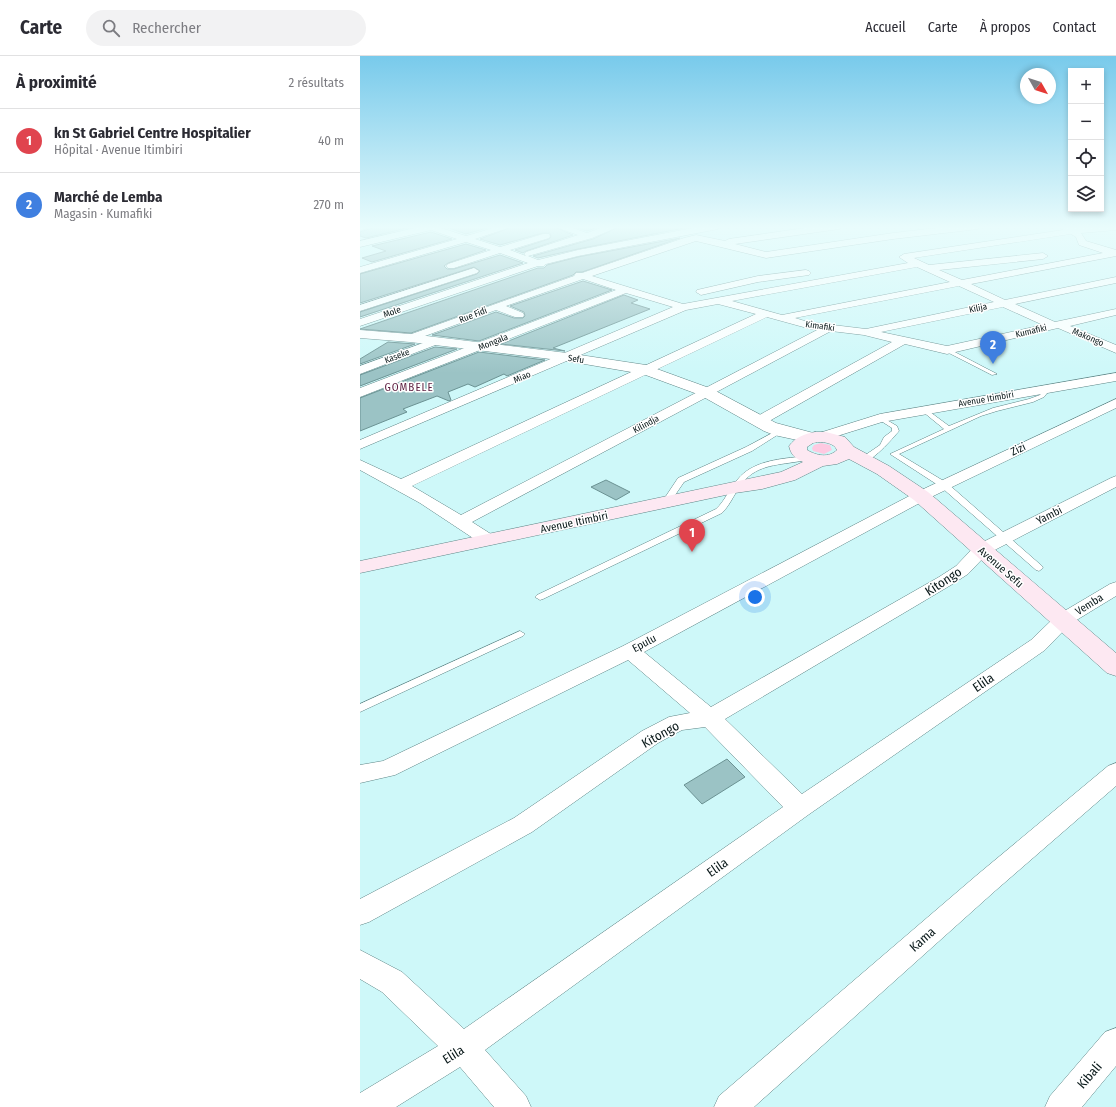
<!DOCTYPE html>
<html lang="fr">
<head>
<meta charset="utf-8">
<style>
  :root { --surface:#fff; --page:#f2f2f3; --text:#2b2b33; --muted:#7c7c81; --line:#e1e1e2; --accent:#7c3aed }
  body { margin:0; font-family:"Fira Sans Condensed",sans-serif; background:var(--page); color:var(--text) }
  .controls { position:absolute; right:12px; top:12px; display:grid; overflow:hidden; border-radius:0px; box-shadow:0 2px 6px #0003 }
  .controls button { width:36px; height:36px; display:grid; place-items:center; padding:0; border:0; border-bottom:1px solid var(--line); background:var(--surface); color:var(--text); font:20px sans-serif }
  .compass { position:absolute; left:660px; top:12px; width:36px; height:36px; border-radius:50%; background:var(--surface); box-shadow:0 2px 6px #0003; rotate:129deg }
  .you { position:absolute; left:395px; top:541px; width:14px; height:14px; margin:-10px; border:3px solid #fff; border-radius:50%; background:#1a73e8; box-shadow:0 0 0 6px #1a73e833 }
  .badge { display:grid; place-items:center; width:26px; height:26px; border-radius:50%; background:var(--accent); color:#fff; font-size:13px; font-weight:700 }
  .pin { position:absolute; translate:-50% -33px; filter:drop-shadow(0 1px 2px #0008) }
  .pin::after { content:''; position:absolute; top:21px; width:14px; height:12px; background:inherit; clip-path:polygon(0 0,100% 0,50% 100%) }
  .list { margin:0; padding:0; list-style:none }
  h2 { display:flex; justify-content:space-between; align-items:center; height:52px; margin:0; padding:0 16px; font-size:17px }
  h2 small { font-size:13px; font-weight:400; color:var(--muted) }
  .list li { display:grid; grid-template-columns:26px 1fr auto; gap:12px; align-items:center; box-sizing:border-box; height:64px; padding:0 16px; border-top:1px solid var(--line) }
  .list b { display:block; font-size:15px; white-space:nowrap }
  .list p { margin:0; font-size:13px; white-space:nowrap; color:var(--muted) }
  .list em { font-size:13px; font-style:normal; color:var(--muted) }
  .icon { flex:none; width:22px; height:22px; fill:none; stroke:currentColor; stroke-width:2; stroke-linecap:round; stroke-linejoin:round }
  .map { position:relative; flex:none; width:756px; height:1051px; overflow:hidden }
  header { display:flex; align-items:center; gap:24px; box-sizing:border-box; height:56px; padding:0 20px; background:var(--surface); border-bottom:1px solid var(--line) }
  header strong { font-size:19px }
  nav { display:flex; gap:22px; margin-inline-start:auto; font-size:14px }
  .search { width:280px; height:36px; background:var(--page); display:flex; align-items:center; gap:10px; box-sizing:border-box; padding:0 14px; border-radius:22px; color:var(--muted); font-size:15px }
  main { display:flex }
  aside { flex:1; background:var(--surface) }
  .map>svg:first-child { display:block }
  .green { fill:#fec9e1 }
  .building { fill:#9bc3c5; stroke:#6b9293 }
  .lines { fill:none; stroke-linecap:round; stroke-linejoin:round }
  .service-casing { stroke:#5d8485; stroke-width:1 }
  .minor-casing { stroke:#5d8485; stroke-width:1 }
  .tertiary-casing { stroke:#5d8485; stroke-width:1 }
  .secondary-casing { stroke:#5d8485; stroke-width:1 }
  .service { fill:#fff; fill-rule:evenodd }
  .minor { fill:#fff; fill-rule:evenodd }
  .tertiary { fill:#fff; fill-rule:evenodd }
  .secondary { fill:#fde8f2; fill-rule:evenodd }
  .labels { text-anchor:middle; stroke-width:3; stroke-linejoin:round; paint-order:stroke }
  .far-street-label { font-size:9px; fill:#0a191a; stroke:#fff }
  .far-quarter-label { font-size:11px; letter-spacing:1px; fill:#5c1d3f; stroke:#fff }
  .street-label { font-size:11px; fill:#0a191a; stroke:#fff }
  .near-street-label { font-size:13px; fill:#0a191a; stroke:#fff }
</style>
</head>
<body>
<header>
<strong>Carte</strong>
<div class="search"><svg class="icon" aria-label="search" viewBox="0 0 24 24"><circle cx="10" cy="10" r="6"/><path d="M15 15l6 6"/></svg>Rechercher</div>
<nav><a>Accueil</a><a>Carte</a><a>À propos</a><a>Contact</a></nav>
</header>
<main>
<aside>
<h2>À proximité<small>2 résultats</small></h2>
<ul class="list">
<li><span class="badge" style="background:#e0444e">1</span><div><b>kn St Gabriel Centre Hospitalier</b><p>Hôpital · Avenue Itimbiri</p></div><em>40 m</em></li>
<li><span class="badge" style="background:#3f7fe0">2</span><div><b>Marché de Lemba</b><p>Magasin · Kumafiki</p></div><em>270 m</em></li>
</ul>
</aside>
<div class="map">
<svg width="756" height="1051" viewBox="0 0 756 1051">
  <rect width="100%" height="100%" fill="#cef8f9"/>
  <!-- green -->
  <path class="green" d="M461,387L470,389L472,394L464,398L453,395L452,392L454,389Z"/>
  <!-- building -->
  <path class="building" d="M19,170H55L6,182L0,180V176Z
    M83,170H134L106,178Z
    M155,170H192L213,179L166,195L163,197L155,194L189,183L191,181L190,177H183L140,189L120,183Z
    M212,170H241L227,175Z
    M261,170H334L218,193L178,202L173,200L233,183Z
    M71,176L92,183L12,206L2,202L26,195L12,190Z
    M320,182L222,216H216L213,219L51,277L0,273L178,212H184L187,209L218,201Z
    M106,188L126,194L88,207L84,210L87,213H94L140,199L163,207L0,261V256L117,218L120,215L114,211L0,247V218Z
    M223,225L252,234L119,285L72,279L136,256L154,262H163L165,260L164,256L150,250Z
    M264,239L278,244L271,247L290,253L193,292L205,295L141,288Z
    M28,286L55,288L0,308V303Z
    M75,291L97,293L0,330V319Z
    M119,296L185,304L147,320L144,318L115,331L108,328L88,336L91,344L89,345L77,340L43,353L47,356L0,375V342Z
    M246,424L270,436L256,444L231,431Z
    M367,703L385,721L342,748L324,729Z"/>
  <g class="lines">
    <defs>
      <path id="service" d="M585,293H589L637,318L632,319L585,295Z
        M688,330L691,332L684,341L673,346L637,355L621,360L539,398L587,427L682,510L683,512L679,515L676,514L581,431L530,398L584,373L562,355V353H566L589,370L633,352L669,343L680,339L686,331Z
        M520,360L537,370L539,375C532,383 512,407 501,406V402L520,389L524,381L532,375V372L518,363V361Z
        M420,373L422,374V376L392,395L324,426L309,448H303L302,446L318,422L386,391Z
        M438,401H441V405C420,409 398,408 383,426C375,436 371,448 362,457L183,543L180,544L175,541L177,539L356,453C366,444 369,432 378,423C392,406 417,403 438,401Z
        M160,575L165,578L163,580L0,656V648Z"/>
      <path id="minor" d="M0,170H12L0,175Z
        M63,170H82L81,172L106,180L140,170H154L115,183L140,191L183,178H189L190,180L189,182L150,194L166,200L164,198L166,196L218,179L193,170H207L227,177L246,170H260L232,182L168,200L178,204L218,194L343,170H362L358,173L218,200L186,208L184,210H178L0,270V263L168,207L140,197L94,212H88L86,210L88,208L131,194L106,186L0,217V211L97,183L71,174L0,191V185Z
        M459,170H483L479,173L375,188L406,196L533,177L594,170H622L618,173L533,183L406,202L336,185L232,220L323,248L548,207L539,201L544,198L703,174L704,171L713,172L756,170V174L721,177L726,185L756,194V200L611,228L645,244L756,221V227L655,248L695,266L756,253V259L710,270L756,289V297L698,272L587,298L545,288L404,368L399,369L394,368L392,365L394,362L532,286L504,279L471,275L112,466L134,480L136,484L134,488L128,489L122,488L60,447L0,414V404L41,423L396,258L358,248L326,254L0,393V384L313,251L266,237L0,341V332L256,234L223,223L146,250L163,257L164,259L163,261H155L136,254L54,284H46L44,282L46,280L214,220L216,217H222L324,182L336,179L365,185L369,183ZM711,178L716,181L719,189L743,197L602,224L579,214L683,203L688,200L683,197L569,209L554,202ZM557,211L590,226L422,259L372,245ZM599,230L634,246L506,273L448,266L435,262ZM643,251L683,269L587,290L521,276ZM407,261L447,272L457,274L101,459L52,430Z
        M114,212L119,215L117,217L0,255V249Z
        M446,214L449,215L451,217L449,219L398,226L341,239L336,236L337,234L398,220Z
        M74,283L78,284L80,286L78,288L0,318V310Z
        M756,317V325L522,366L461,385L456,384L454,381L456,378L520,358Z
        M756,343V352L567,443L284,596L351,651L579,521L596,510L615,490L751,422L756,420V431L627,498L608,518L591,529L365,663L442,738L671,584L696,560L750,528L756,526V540L710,568L685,594L448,759L125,994L166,1040L171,1051H134L100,1011L36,1051H0V1037L78,990L22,936L0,923V894L42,916L104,973L423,751L345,671L322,674L298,687L172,776L9,866L0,869V843L154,762L282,675L309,661L330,657L268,604L35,719L0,727V709L23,705L263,590L555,437Z
        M756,707V730L635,835L394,1051H354L359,1040L617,819L748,710Z
        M756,972V1010L722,1051H685L690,1040L745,976Z"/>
      <path id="tertiary" d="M0,274L50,278L207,297L286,309L352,333L416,367L457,378L460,382L457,386L451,387L414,379L404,375L340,339L283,318L207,305L50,286L0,282Z"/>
      <path id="secondary" d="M455,376H466L485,381L494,391L529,410L568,436L756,597V620L747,617L554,444L517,418L489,403L477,408L463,410L435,424L402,433L375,437L0,517V505L421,416L443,406C435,402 431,399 429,390C436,381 444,378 455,376ZM458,386C465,386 474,387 477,394C469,402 457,400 447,394V391L453,387Z"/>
    </defs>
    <!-- service casing -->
    <use href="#service" class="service-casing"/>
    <!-- minor casing -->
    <use href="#minor" class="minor-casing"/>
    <!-- tertiary casing -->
    <use href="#tertiary" class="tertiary-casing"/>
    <!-- secondary casing -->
    <use href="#secondary" class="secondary-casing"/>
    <!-- service -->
    <use href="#service" class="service"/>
    <!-- minor -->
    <use href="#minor" class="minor"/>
    <!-- tertiary -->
    <use href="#tertiary" class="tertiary"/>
    <!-- secondary -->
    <use href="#secondary" class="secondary"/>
  </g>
  <!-- sky -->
  <linearGradient id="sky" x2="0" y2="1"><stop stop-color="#78caeb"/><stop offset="0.54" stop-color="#e9fcfc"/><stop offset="1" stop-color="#e9fcfc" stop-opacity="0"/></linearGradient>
  <rect width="756" height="317" fill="url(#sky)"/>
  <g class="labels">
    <!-- far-street labels -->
    <g class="far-street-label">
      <text transform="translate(618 252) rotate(-12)" y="3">Kilija</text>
      <text transform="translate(32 256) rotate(-19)" y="3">Mole</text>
      <text transform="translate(113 259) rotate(-21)" y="3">Rue Fidi</text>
      <text transform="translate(460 270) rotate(8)" y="3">Kimafiki</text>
      <text transform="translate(671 275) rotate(-13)" y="3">Kumafiki</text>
      <text transform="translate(728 281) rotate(23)" y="3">Makongo</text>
      <text transform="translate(133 286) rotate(-22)" y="3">Mongala</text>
      <text transform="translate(37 300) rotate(-21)" y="3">Kaseke</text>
      <text transform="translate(216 303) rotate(8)" y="3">Sefu</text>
      <text transform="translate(162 321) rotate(-23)" y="3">Miao</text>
      <text transform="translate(626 343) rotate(-10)" y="3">Avenue Itimbiri</text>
      <text transform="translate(286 368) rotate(-28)" y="3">Kilindja</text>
    </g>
    <!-- far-quarter labels -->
    <g class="far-quarter-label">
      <text x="49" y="335">GOMBELE</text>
    </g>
    <!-- street labels -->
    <g class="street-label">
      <text transform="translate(658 393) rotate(-25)" y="4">Zizi</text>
      <text transform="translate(689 459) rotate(-27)" y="4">Yambi</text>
      <text transform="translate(214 466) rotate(-12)" y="4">Avenue Itimbiri</text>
      <text transform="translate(641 511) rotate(41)" y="4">Avenue Sefu</text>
      <text transform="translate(729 548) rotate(-32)" y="4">Vemba</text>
      <text transform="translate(284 587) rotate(-28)" y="4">Epulu</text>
    </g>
    <!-- near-street labels -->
    <g class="near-street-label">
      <text transform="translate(583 525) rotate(-33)" y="5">Kitongo</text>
      <text transform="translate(623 626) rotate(-34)" y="5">Elila</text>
      <text transform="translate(300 678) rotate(-29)" y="5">Kitongo</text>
      <text transform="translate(357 811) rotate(-35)" y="5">Elila</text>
      <text transform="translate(562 883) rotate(-41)" y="5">Kama</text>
      <text transform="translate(93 998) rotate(-32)" y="5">Elila</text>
      <text transform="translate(729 1019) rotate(-49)" y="5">Kibali</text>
    </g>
  </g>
</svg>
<div class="controls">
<button>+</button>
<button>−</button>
<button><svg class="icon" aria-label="locate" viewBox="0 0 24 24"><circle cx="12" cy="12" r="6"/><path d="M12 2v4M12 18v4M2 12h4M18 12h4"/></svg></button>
<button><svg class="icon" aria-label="layers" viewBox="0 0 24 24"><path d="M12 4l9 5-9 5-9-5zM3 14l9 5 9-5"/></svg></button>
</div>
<svg class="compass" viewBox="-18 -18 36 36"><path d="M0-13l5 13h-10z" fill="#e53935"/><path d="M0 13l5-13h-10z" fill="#7c7c81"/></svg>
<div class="you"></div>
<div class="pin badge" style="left:332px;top:496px;background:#e0444e">1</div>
<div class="pin badge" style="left:633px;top:308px;background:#3f7fe0">2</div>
</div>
</main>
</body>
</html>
